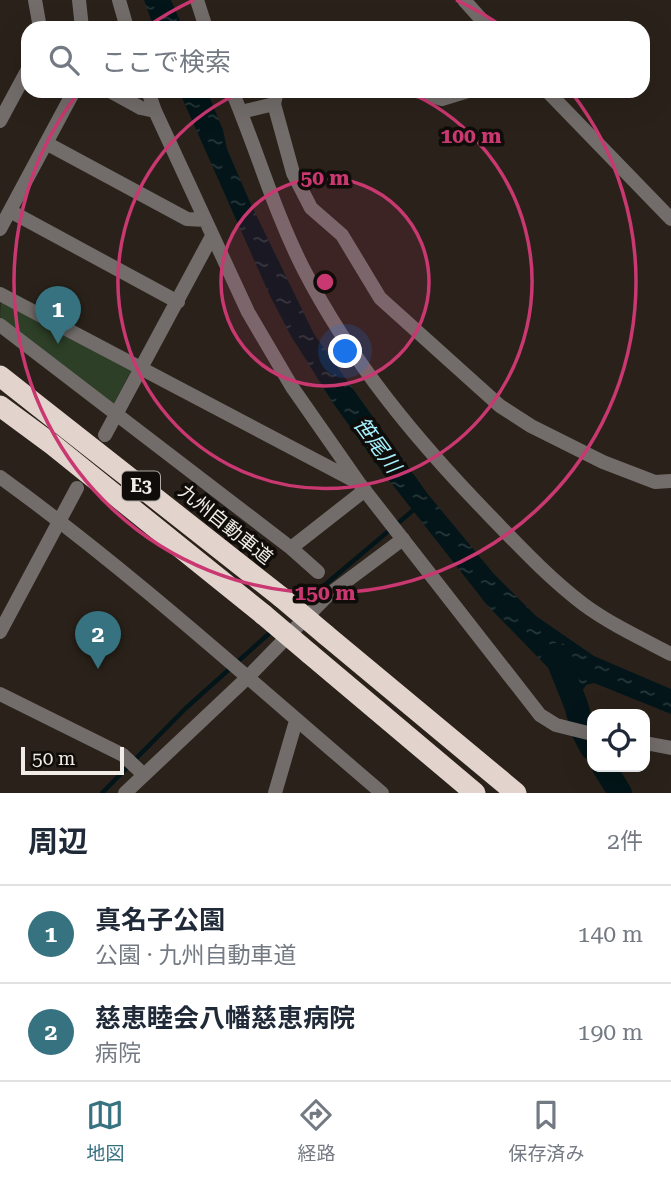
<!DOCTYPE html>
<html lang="ja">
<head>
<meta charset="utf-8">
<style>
  :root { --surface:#fff; --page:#f2f2f3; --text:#1f2937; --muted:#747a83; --line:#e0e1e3; --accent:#367280 }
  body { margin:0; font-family:"Roboto Serif","Noto Sans JP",serif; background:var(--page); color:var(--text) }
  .controls { position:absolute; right:21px; bottom:21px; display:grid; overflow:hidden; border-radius:14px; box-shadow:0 7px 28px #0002 }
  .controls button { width:63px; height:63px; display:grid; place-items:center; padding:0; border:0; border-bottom:2px solid var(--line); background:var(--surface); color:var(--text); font:35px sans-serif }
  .scale { position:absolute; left:21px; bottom:18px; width:103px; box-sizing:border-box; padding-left:7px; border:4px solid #f1ece6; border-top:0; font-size:19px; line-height:24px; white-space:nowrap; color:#f1ece6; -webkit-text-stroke:5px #100c09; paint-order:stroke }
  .you { position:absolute; left:346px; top:352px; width:24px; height:24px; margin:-18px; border:5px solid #fff; border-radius:50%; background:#1a73e8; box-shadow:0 0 0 10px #1a73e833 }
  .badge { display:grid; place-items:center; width:46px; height:46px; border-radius:50%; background:var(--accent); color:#fff; font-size:23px; font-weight:700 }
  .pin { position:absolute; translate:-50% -58px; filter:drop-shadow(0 2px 4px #0008) }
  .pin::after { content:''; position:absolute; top:37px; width:24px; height:21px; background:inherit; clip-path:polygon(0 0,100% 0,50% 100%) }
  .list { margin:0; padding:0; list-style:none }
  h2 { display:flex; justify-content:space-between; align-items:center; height:91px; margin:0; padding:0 28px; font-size:30px }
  h2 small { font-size:23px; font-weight:400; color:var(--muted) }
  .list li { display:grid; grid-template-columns:46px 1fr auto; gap:21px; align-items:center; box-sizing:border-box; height:98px; padding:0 28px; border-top:2px solid var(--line) }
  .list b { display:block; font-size:26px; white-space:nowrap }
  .list p { margin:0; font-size:23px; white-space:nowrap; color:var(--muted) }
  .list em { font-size:23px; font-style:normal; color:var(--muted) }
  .icon { flex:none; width:38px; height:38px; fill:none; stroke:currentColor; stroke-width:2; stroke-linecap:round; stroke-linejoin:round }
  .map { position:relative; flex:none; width:671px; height:793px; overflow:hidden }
  .search { position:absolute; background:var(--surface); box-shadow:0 7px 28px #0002; left:21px; right:21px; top:21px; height:77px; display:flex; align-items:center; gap:18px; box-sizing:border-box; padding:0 24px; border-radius:21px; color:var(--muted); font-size:26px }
  .sheet { height:287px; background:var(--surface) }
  nav { display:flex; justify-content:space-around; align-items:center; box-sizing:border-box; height:98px; border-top:2px solid var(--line); background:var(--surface); font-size:19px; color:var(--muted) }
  nav a { display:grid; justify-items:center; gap:4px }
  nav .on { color:var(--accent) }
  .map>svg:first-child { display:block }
  .green { fill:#2d3f27 }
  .water { fill:url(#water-ripples) }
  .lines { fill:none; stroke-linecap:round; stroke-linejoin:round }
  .stream { stroke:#031518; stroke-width:4.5 }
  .river { stroke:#031518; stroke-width:24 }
  .minor { stroke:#726d6a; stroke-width:14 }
  .tertiary { stroke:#726d6a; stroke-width:14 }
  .motorway { stroke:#e2d4cd; stroke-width:21 }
  .motorway-bridge { stroke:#e2d4cd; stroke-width:21 }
  .ring { fill:none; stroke:#c93870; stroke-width:3.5 }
  .labels { text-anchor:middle; stroke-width:7; stroke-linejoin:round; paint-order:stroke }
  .shield { fill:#100c09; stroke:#aea9a4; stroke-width:2 }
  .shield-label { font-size:18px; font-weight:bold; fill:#f1ece6 }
  .street-label { font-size:19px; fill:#f1ece6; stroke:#100c09 }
  .water-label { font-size:21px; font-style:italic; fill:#a4f0fe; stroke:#100c09 }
  .centre { fill:#c93870; stroke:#100c09; stroke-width:3.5 }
  .ring-label { font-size:21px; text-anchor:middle; font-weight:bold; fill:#c93870; stroke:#100c09; stroke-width:7; stroke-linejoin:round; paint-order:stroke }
</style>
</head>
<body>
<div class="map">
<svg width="671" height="793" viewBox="0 0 671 793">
  <defs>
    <pattern id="water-ripples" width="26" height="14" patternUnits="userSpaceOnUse" patternTransform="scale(1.75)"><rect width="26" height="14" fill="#031518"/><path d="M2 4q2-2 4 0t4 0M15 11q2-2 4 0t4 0" fill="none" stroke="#28373a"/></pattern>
  </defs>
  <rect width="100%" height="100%" fill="#2a221a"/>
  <!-- green -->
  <path class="green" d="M1,300L131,371L113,405L0,317Z"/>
  <!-- water -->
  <path class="water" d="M144,0H171L183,28H154Z
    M179,91H207L223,130L227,149L249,200L314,334L427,493L494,574L536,616L594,656L671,689V714L594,683L586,685L581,693L559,679L487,605L381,470L333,403L291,336L270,296Z"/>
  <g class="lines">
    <!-- stream -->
    <path class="stream" d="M301,605L417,507
      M102,793L186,708L273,630"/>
    <!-- river -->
    <path class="river" d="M556,655L576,705L584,733L592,748
      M604,767L620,793"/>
    <!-- minor -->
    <path class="minor" d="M35,0L40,28
      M79,0L82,28
      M119,0L127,28
      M197,0L206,28
      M110,91L141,108L155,111
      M148,91L155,111L248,312L292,387L359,483L540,715L556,725L592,734
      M232,91C257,150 274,211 303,268C351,362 418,442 491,517C521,548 549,578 583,604C610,624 642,639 671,654
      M277,91L274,104L293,173L311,208L342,235L380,298L500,406L531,426L603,462L655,482L671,481
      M417,91L442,99L468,91
      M241,112L274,104
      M0,121L28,69
      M46,143L187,219L205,220
      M10,211L178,302
      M0,229L74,91
      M0,294L355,481
      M0,325L291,548L365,490
      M105,435L212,236
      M0,477C134,574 256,686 382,793
      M291,548L318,572
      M0,632L77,488
      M0,694L123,755L144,775
      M645,743L671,748
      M275,793L296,721"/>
    <!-- tertiary -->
    <path class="tertiary" d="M464,0L489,28
      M547,91L671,219
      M125,793L248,677L328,595L403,539"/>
    <!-- motorway -->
    <path class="motorway" d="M0,376L281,597
      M0,406L53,445L264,615
      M326,635L516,793
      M310,654L475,793"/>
    <!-- motorway-bridge -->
    <path class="motorway-bridge" d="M281,597L326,635
      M264,615L310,654"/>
  </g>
  <!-- distance rings -->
  <circle cx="325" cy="282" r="104" fill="#c93870" fill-opacity=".12"/>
  <g class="ring">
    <circle cx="325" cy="282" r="104"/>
    <path d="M406 91A207 207 0 1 1 244 91"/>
    <path d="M147 27A311 311 0 0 1 194 0M456 0A311 311 0 0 1 503 27M572 93A311 311 0 1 1 78 93"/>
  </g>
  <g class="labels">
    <!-- shield labels -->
    <rect class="shield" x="122" y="471.5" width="38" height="29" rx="5"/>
    <g class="shield-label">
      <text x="141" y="492">E3</text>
    </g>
    <!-- street labels -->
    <g class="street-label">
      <text transform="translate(226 524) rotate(39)" y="7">九州自動車道</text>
    </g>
    <!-- water labels -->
    <g class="water-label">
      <text transform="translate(377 445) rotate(54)" y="7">笹尾川</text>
    </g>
  </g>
  <circle cx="325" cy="282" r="10" class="centre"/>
  <g class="ring-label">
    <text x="471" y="143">100 m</text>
    <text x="325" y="185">50 m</text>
    <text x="325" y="600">150 m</text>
  </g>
</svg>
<div class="controls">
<button><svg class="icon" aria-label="locate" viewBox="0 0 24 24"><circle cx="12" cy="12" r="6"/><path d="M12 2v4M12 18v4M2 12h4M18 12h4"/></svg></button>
</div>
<div class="scale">50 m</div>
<div class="you"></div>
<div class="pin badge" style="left:58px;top:344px">1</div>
<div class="pin badge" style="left:98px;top:669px">2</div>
<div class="search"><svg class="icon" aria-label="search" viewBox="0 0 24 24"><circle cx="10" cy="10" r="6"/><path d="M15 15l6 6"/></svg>ここで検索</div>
</div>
<section class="sheet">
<h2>周辺<small>2件</small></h2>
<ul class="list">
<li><span class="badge">1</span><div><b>真名子公園</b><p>公園 · 九州自動車道</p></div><em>140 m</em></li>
<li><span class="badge">2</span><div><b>慈恵睦会八幡慈恵病院</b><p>病院</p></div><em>190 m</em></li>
</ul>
</section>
<nav>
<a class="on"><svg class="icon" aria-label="map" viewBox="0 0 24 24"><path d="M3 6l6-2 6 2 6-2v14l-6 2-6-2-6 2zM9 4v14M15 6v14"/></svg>地図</a>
<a><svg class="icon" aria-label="directions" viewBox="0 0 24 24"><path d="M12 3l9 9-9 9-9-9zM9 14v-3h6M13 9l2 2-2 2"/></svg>経路</a>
<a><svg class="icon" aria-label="saved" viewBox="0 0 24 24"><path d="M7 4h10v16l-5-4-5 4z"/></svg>保存済み</a>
</nav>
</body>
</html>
